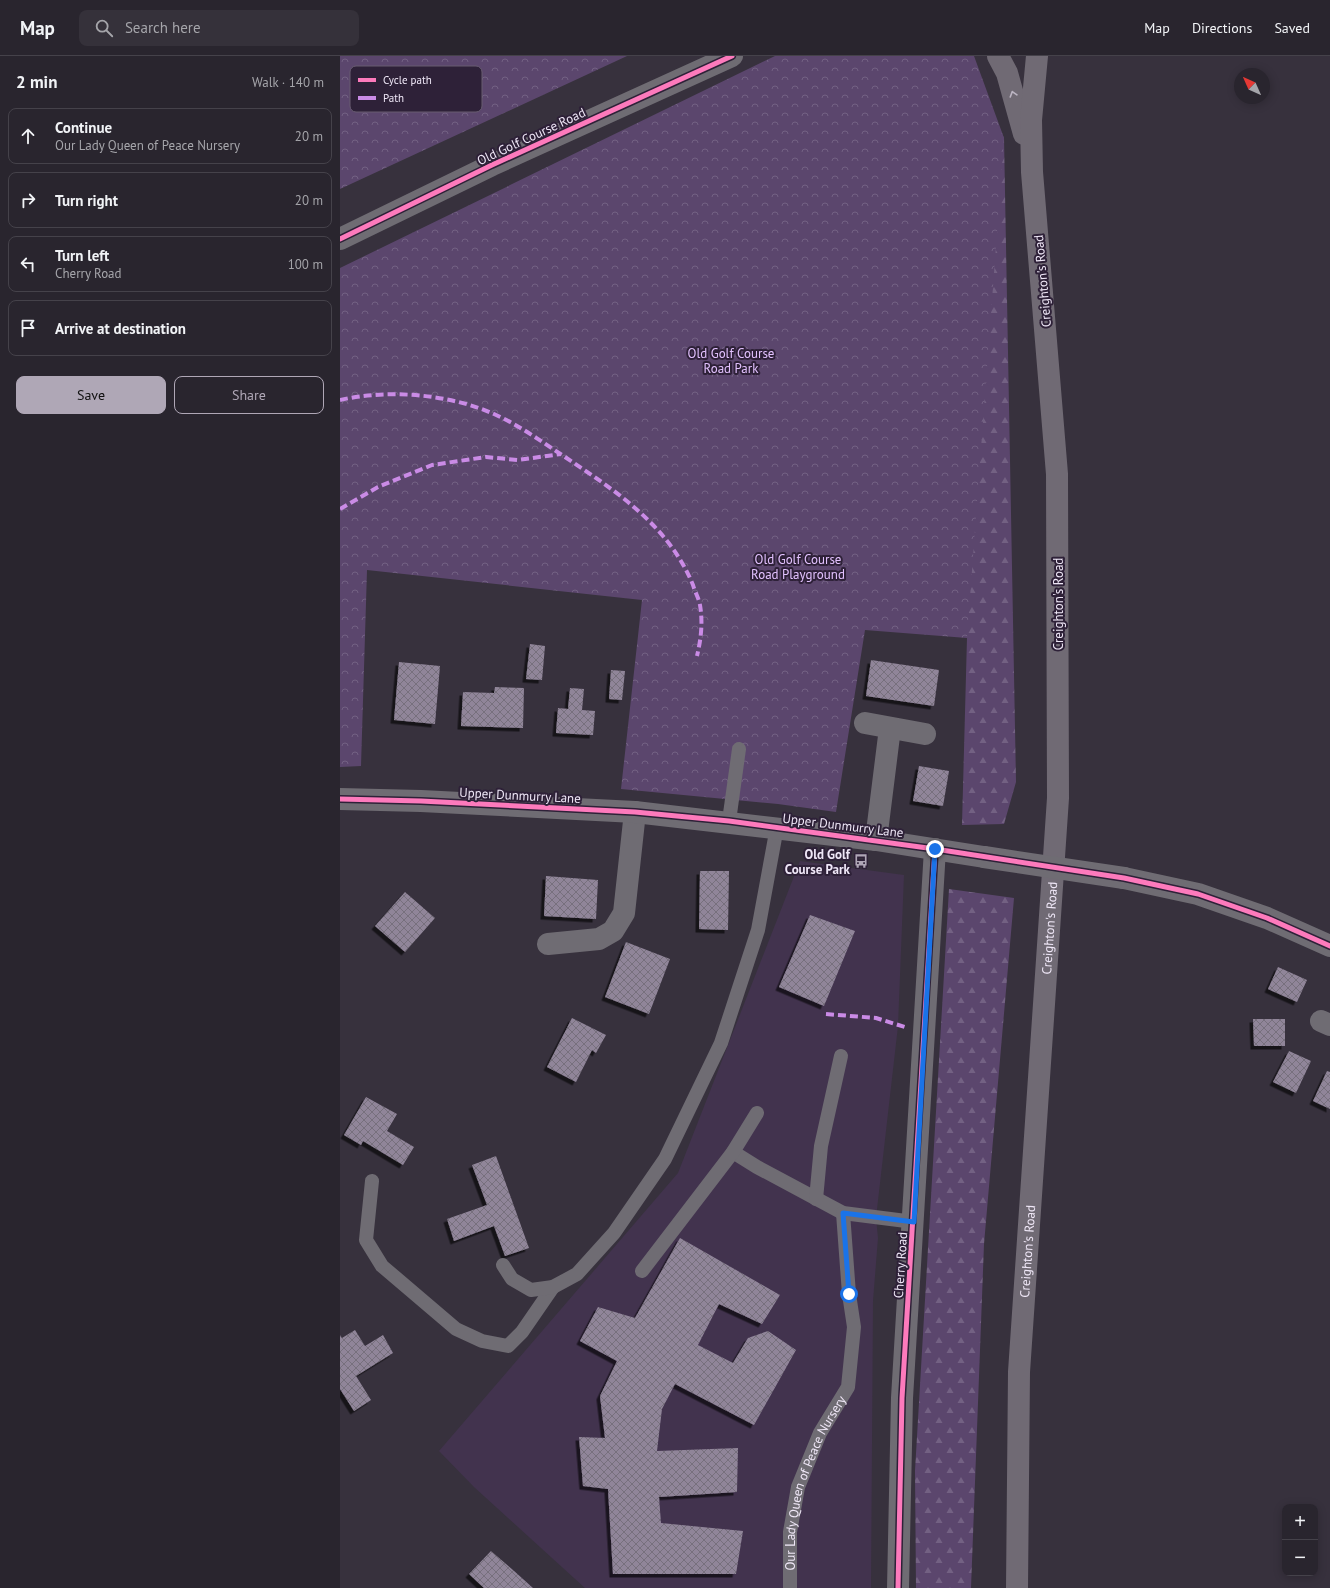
<!DOCTYPE html>
<html lang="en">
<head>
<meta charset="utf-8">
<style>
  :root { --surface:#29252e; --page:#35313a; --text:#f1f3f6; --muted:#a5a5aa; --line:#45424a; --accent:#afa7b6 }
  body { margin:0; font-family:"PT Sans",sans-serif; background:var(--page); color:var(--text) }
  .controls { position:absolute; right:12px; bottom:12px; display:grid; overflow:hidden; border-radius:8px; box-shadow:0 2px 10px #0003 }
  .controls button { width:36px; height:36px; display:grid; place-items:center; padding:0; border:0; border-bottom:1px solid var(--line); background:var(--surface); color:var(--text); font:20px sans-serif }
  .compass { position:absolute; left:894px; top:12px; width:36px; height:36px; border-radius:50%; background:var(--surface); box-shadow:0 2px 10px #0003; rotate:315deg }
  .stop { position:absolute; width:12px; height:12px; margin:-9px; border:3px solid #1a73e8; border-radius:50%; background:#fff }
  .stop.end { background:#1a73e8; border-color:#fff; box-shadow:0 1px 4px #0008 }
  .list { margin:0; padding:0; list-style:none }
  h2 { display:flex; justify-content:space-between; align-items:center; height:52px; margin:0; padding:0 16px; font-size:17px }
  h2 small { font-size:13px; font-weight:400; color:var(--muted) }
  .list li { display:grid; grid-template-columns:26px 1fr auto; gap:12px; align-items:center; box-sizing:border-box; height:56px; margin:0 8px 8px; padding:0 8px; border:1px solid var(--line); border-radius:8px }
  .list b { display:block; font-size:15px; white-space:nowrap }
  .list p { margin:0; font-size:13px; white-space:nowrap; color:var(--muted) }
  .list em { font-size:13px; font-style:normal; color:var(--muted) }
  .actions { display:flex; gap:8px; padding:12px 16px }
  .actions a { flex:1; padding:9px 0; border:1px solid var(--accent); border-radius:8px; text-align:center; font-size:14px; color:var(--accent) }
  .actions .main { background:var(--accent); color:#111 }
  .icon { flex:none; width:22px; height:22px; fill:none; stroke:currentColor; stroke-width:2; stroke-linecap:round; stroke-linejoin:round }
  .map { position:relative; flex:none; width:990px; height:1532px; overflow:hidden }
  header { display:flex; align-items:center; gap:24px; box-sizing:border-box; height:56px; padding:0 20px; background:var(--surface); border-bottom:1px solid var(--line) }
  header strong { font-size:19px }
  nav { display:flex; gap:22px; margin-inline-start:auto; font-size:14px }
  .search { width:280px; height:36px; background:var(--page); display:flex; align-items:center; gap:10px; box-sizing:border-box; padding:0 14px; border-radius:8px; color:var(--muted); font-size:15px }
  main { display:flex }
  aside { flex:1; background:var(--surface) }
  .map>svg:first-child { display:block }
  .built { fill:#42334e }
  .forest { fill:url(#forest-firs) }
  .park { fill:url(#park-crowns) }
  .building { fill:url(#building-cross-hatch); filter:url(#shadow) }
  .lines { fill:none; stroke-linecap:round; stroke-linejoin:round }
  .service { stroke:#6f6c73; stroke-width:14 }
  .minor { stroke:#6f6c73; stroke-width:22 }
  .tertiary { stroke:#6f6c73; stroke-width:22 }
  .trunk { stroke:#706a74; stroke-width:22 }
  .tertiary-bridge { stroke:#6f6c73; stroke-width:22 }
  .quiet { stroke:#ca8be6; stroke-width:4; stroke-dasharray:8 4; stroke-linecap:butt }
  .cycleway-casing { stroke:#2e2138; stroke-width:8 }
  .cycleway { stroke:#fd7abc; stroke-width:5 }
  .oneway { stroke:#bcb5c3 }
  .route { stroke:#1a73e8; stroke-width:5 }
  .labels { text-anchor:middle; stroke-width:4; stroke-linejoin:round; paint-order:stroke }
  .street-label { font-size:13px; fill:#efe7f7; stroke:#2e2138 }
  .park-label { font-size:13px; fill:#e2c1fe; stroke:#2e2138 }
  .poi-label { font-size:13px; font-weight:bold; fill:#efe7f7; stroke:#2e2138; text-anchor:end }
  .key { fill:#2e2138; stroke:#685c71; stroke-width:1 }
  .key-label { font-size:11px; fill:#efe7f7 }
</style>
</head>
<body>
<header>
<strong>Map</strong>
<div class="search"><svg class="icon" aria-label="search" viewBox="0 0 24 24"><circle cx="10" cy="10" r="6"/><path d="M15 15l6 6"/></svg>Search here</div>
<nav><a>Map</a><a>Directions</a><a>Saved</a></nav>
</header>
<main>
<aside>
<h2>2 min<small>Walk · 140 m</small></h2>
<ul class="list">
<li><svg class="icon" aria-label="ahead" viewBox="0 0 24 24"><path d="M12 20V5M6 11l6-6 6 6"/></svg><div><b>Continue</b><p>Our Lady Queen of Peace Nursery</p></div><em>20 m</em></li>
<li><svg class="icon" aria-label="right" viewBox="0 0 24 24"><path d="M7 20v-9h11M14 6l5 5-5 5"/></svg><div><b>Turn right</b></div><em>20 m</em></li>
<li><svg class="icon" aria-label="left" viewBox="0 0 24 24"><path d="M17 20v-9H6M10 6l-5 5 5 5"/></svg><div><b>Turn left</b><p>Cherry Road</p></div><em>100 m</em></li>
<li><svg class="icon" aria-label="arrive" viewBox="0 0 24 24"><path d="M6 21V4h12l-3 4 3 4H6"/></svg><div><b>Arrive at destination</b></div></li>
</ul>
<div class="actions"><a class="main">Save</a><a>Share</a></div>
</aside>
<div class="map">
<svg width="990" height="1532" viewBox="0 0 990 1532">
  <defs>
    <pattern id="forest-firs" width="22" height="20" patternUnits="userSpaceOnUse"><rect width="22" height="20" fill="#5b466d"/><path d="M5 1l3.5 6h-7zM16 11l3.5 6h-7z" fill="#736183"/></pattern>
    <pattern id="park-crowns" width="20" height="18" patternUnits="userSpaceOnUse"><rect width="20" height="18" fill="#5b466d"/><path d="M2 6a3 3 0 1 1 6 0M12 15a3 3 0 1 1 6 0" fill="none" stroke="#736183"/></pattern>
    <pattern id="building-cross-hatch" width="8" height="8" patternUnits="userSpaceOnUse"><rect width="8" height="8" fill="#908599"/><path d="M0 0l8 8M0 8l8-8" fill="none" stroke="#776f7d"/></pattern>
    <filter id="shadow"><feDropShadow dx="-3.5" dy="3.5" stdDeviation="0" flood-color="#0009"/></filter>
  </defs>
  <rect width="100%" height="100%" fill="#37313d"/>
  <!-- built -->
  <path class="built" d="M460,805L564,819L558,970L536,1162L538,1182L533,1245L531,1532H245L134,1431L99,1395L338,1117Z"/>
  <!-- forest -->
  <path class="forest" d="M627,0L664,82L676,726L664,768L622,769L627,582Z
    M609,833L674,842L644,1188L631,1532H576L575,1415Z"/>
  <!-- park -->
  <path class="park" d="M0,0H287L0,133Z
    M435,0H634L664,82L627,582L525,574L496,756L438,748L281,733L302,544L27,514L21,710L0,711V212Z"/>
  <!-- building -->
  <path class="building" d="M190,588L205,590L202,624L186,623Z
    M531,604L599,614L594,650L526,640Z
    M59,606L100,610L95,668L54,664Z
    M271,614L285,615L282,644L269,643Z
    M155,631L184,632L183,672L121,670L123,636L154,637Z
    M230,632L244,633L242,654L255,655L253,679L216,677L218,652L228,653Z
    M579,710L609,715L603,750L573,745Z
    M360,815H389L388,874L359,873Z
    M206,820L258,824L256,863L204,860Z
    M65,836L95,862L65,896L35,870Z
    M470,859L515,875L484,950L439,931Z
    M286,886L330,903L309,958L265,941Z
    M938,911L967,924L957,946L928,933Z
    M232,962L266,979L256,997L252,994L236,1026L207,1011Z
    M913,963H945V990H914Z
    M949,995L971,1005L956,1037L933,1026Z
    M987,1015L990,1016V1053L973,1045Z
    M26,1041L57,1058L47,1075L74,1091L63,1109L23,1085L21,1089L4,1079Z
    M156,1100L189,1192L165,1200L154,1170L114,1185L107,1163L147,1149L132,1109Z
    M340,1182L440,1239L422,1268L379,1248L358,1289L393,1307L408,1282L428,1275L456,1294L414,1369L335,1328L322,1353L317,1395L398,1392L397,1436L319,1441L321,1467L403,1475L396,1518H273L268,1433L243,1430L239,1381L265,1382L260,1340L277,1305L240,1285L258,1251L295,1262Z
    M15,1274L25,1290L43,1279L53,1297L16,1320L31,1344L14,1355L0,1333V1279L2,1282Z
    M151,1495L173,1514L193,1532H144L129,1518Z"/>
  <g class="lines">
    <!-- service -->
    <g class="service">
      <path d="M389,765L399,693"/>
      <path d="M393,1096L417,1111L503,1157L574,1166"/>
      <path d="M32,1125L26,1184L42,1210L116,1273L142,1285L168,1290L182,1276L213,1231"/>
      <path d="M476,1143L481,1090L501,1000"/>
      <path d="M163,1209L172,1223L191,1234L213,1231L237,1218L274,1177L325,1103L381,987L418,874L437,771"/>
      <path d="M302,1215L393,1096L417,1057"/>
      <path id="s1" d="M450,1532V1476L458,1431L480,1377L508,1331L514,1271L509,1238L503,1157"/>
    </g>
    <!-- minor -->
    <path class="minor" d="M525,667L585,678
      M536,784L550,672
      M208,888L259,883L273,875L284,857L295,756
      M981,965L990,969
      M558,1532L562,1342L595,793"/>
    <!-- tertiary -->
    <path class="tertiary" d="M0,183L152,109L392,0
      M0,743L81,745L295,756L536,784L644,801
      M784,822L858,838L927,862L990,890"/>
    <!-- trunk -->
    <g class="trunk">
      <path d="M658,0L667,17L684,78"/>
      <path id="s2" d="M677,1532L679,1316L718,742L717,418L692,116L691,64L697,0"/>
    </g>
    <!-- tertiary-bridge -->
    <path class="tertiary-bridge" d="M644,801L784,822"/>
    <!-- quiet -->
    <path class="quiet" d="M0,344C49,333 109,338 154,358C179,369 202,386 225,401C276,435 329,470 353,529C355,536 359,543 360,549C363,567 361,583 357,600
      M0,453L38,431L92,409L146,401L178,404L221,398
      M486,958L536,962L565,971"/>
    <defs>
      <path id="cycleway" d="M0,183L152,109L392,0
        M0,743L81,745L295,756L389,765L595,793L784,822L858,838L927,862L990,890
        M558,1532L562,1342L595,793"/>
    </defs>
    <!-- cycleway casing -->
    <use href="#cycleway" class="cycleway-casing"/>
    <!-- cycleway -->
    <use href="#cycleway" class="cycleway"/>
  </g>
  <!-- one-way arrows -->
  <defs><path id="oneway-chevron" d="M-2-3.5L2.5 0L-2 3.5" fill="none" stroke-width="1.6" stroke-linecap="round" stroke-linejoin="round"/></defs>
  <use class="oneway" href="#oneway-chevron" transform="translate(673 38) rotate(-107)"/>
  <g class="lines">
    <!-- route -->
    <path class="route" d="M509,1238L503,1157L574,1166L595,793"/>
  </g>
  <!-- icons -->
  <defs>
    <symbol id="bus-bare" viewBox="-9 -9 18 18"><path d="M-5-6H5V4H4V6H2V4H-2V6H-4V4H-5ZM-3.5-4V0h7V-4ZM-3.5 1.2v1.5H-2V1.2ZM2 1.2v1.5H3.5V1.2Z" fill="#afa7b6" stroke="#2e2138" stroke-width="2.5" paint-order="stroke"/></symbol>
  </defs>
  <g fill-rule="evenodd">
    <use href="#bus-bare" x="511" y="795" width="20" height="20"/>
  </g>
  <g class="labels">
    <!-- street labels -->
    <g class="street-label">
      <text transform="translate(191 80) rotate(-25)" y="5">Old Golf Course Road</text>
      <text transform="translate(702 225) rotate(-95)" y="5">Creighton's Road</text>
      <text transform="translate(718 548) rotate(-90)" y="5">Creighton's Road</text>
      <text transform="translate(180 739) rotate(3)" y="5">Upper Dunmurry Lane</text>
      <text transform="translate(503 769) rotate(7)" y="5">Upper Dunmurry Lane</text>
      <text dy="5" stroke="none"><textPath href="#s2" startOffset="661">Creighton's Road</textPath></text>
      <text dy="5" stroke="none"><textPath href="#s2" startOffset="337">Creighton's Road</textPath></text>
      <text transform="translate(560 1209) rotate(-86)" y="5">Cherry Road</text>
      <text dy="5" stroke="none"><textPath href="#s1" startOffset="110">Our Lady Queen of Peace Nursery</textPath></text>
    </g>
    <!-- park labels -->
    <g class="park-label">
      <text x="391" y="302">Old Golf Course<tspan x="391" dy="15">Road Park</tspan></text>
      <text x="458" y="508">Old Golf Course<tspan x="458" dy="15">Road Playground</tspan></text>
    </g>
    <!-- poi labels -->
    <g class="poi-label">
      <text x="510" y="803">Old Golf<tspan x="510" dy="15">Course Park</tspan></text>
    </g>
  </g>
  <!-- legend -->
  <rect x="10" y="10" width="132" height="46" rx="6" class="key"/>
  <rect x="18" y="22" width="18" height="4" fill="#fd7abc"/>
  <rect x="18" y="40" width="18" height="4" fill="#ca8be6"/>
  <g class="key-label">
    <text x="43" y="28">Cycle path</text>
    <text x="43" y="46">Path</text>
  </g>
</svg>
<div class="controls">
<button>+</button>
<button>−</button>
</div>
<svg class="compass" viewBox="-18 -18 36 36"><path d="M0-13l5 13h-10z" fill="#e53935"/><path d="M0 13l5-13h-10z" fill="#a5a5aa"/></svg>
<div class="stop" style="left:509px;top:1238px"></div>
<div class="stop end" style="left:595px;top:793px"></div>
</div>
</main>
</body>
</html>
